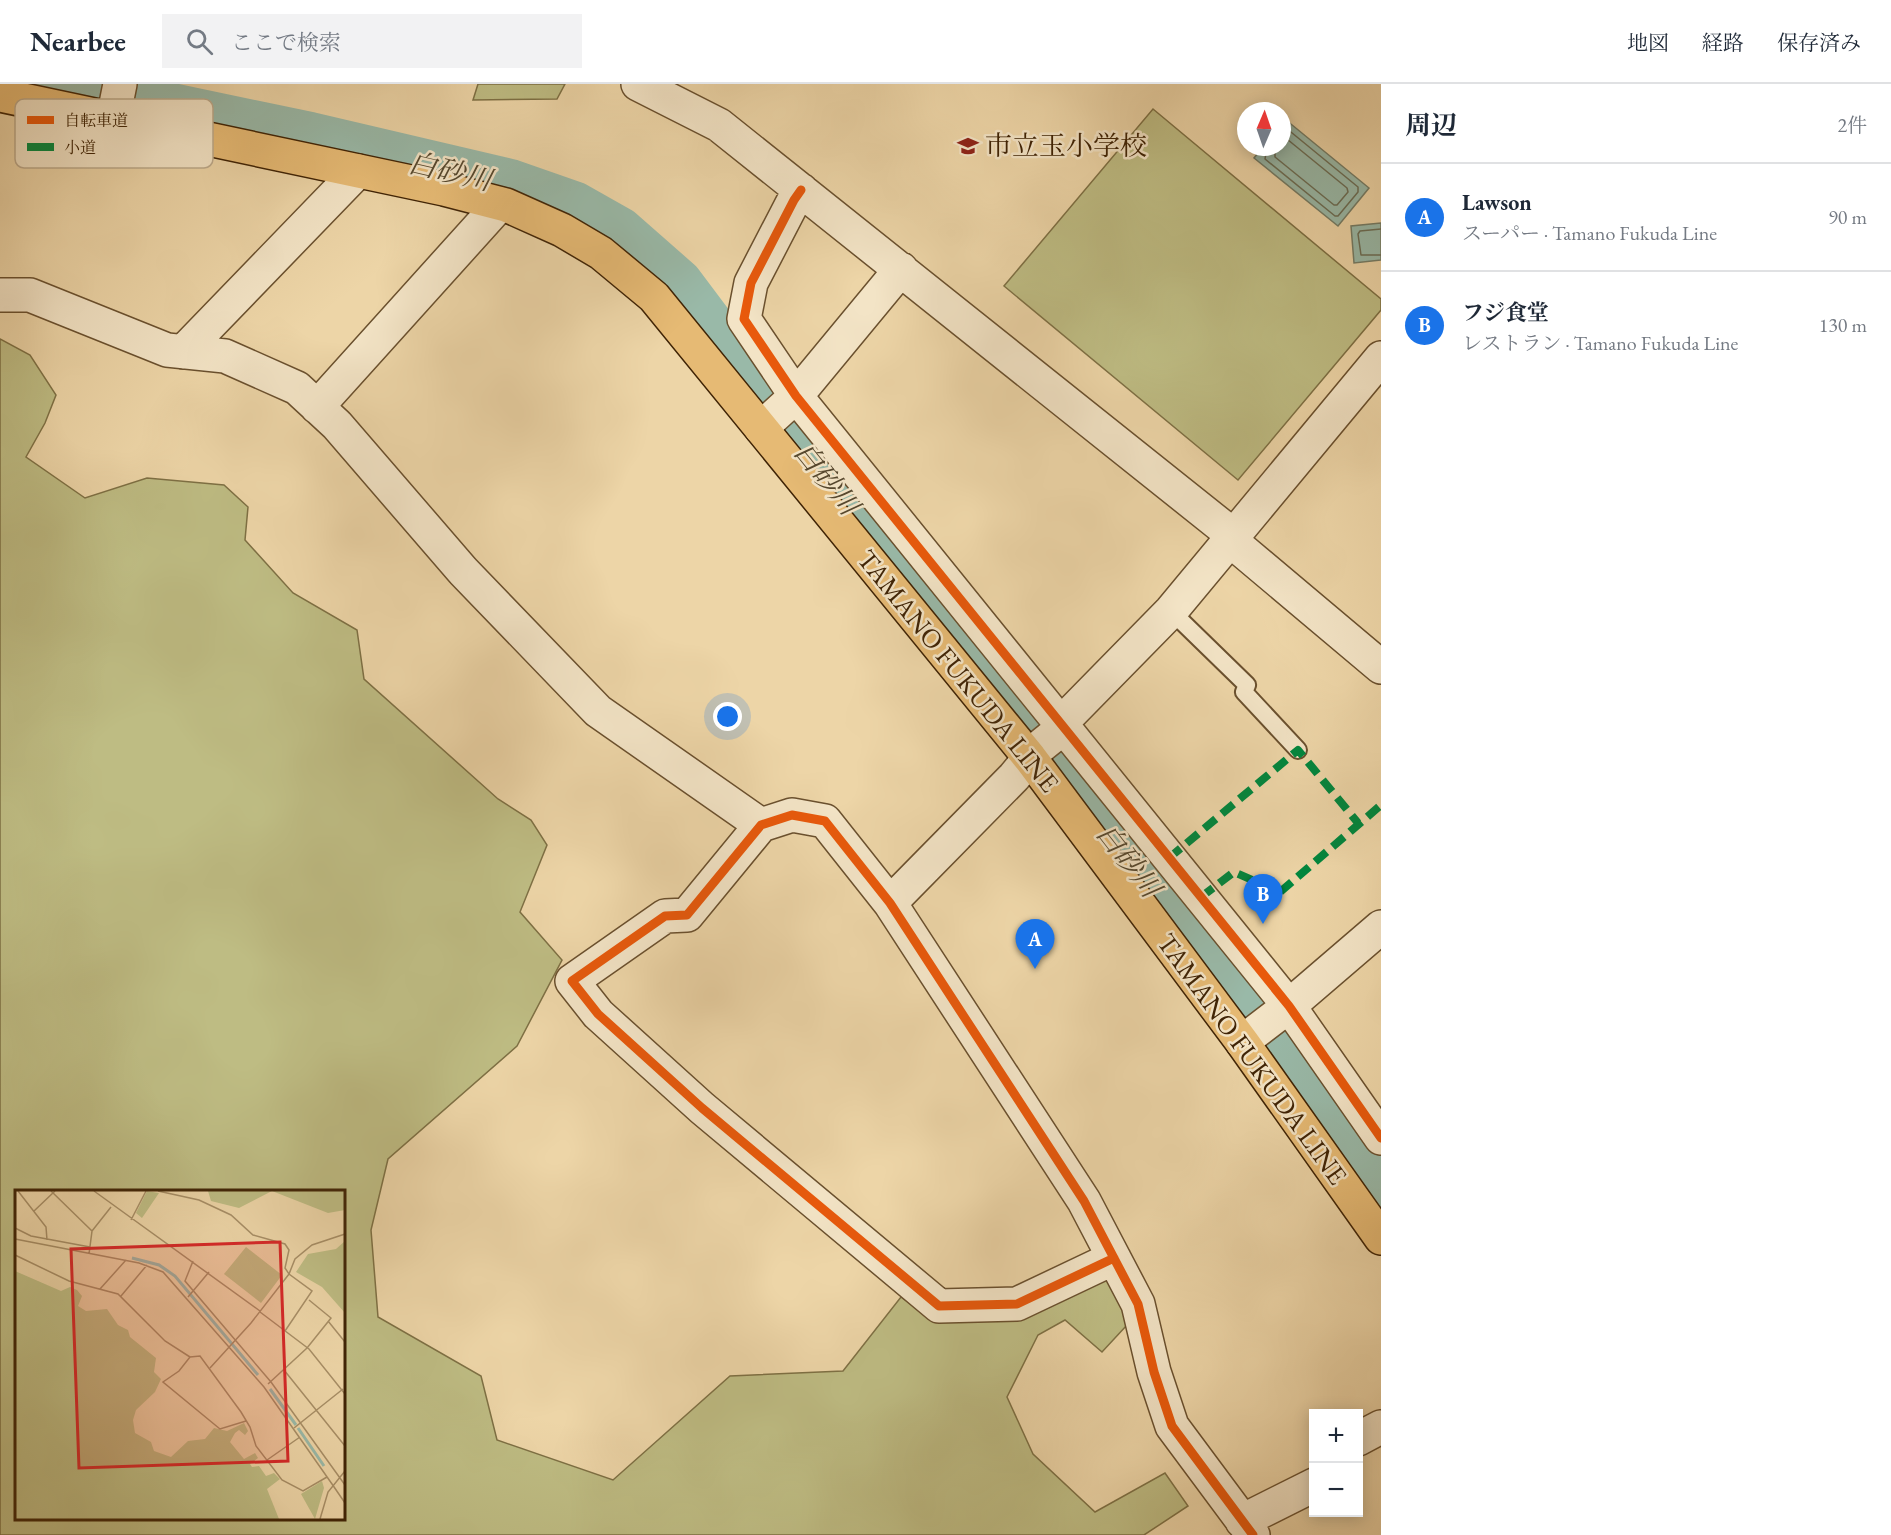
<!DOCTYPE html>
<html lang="ja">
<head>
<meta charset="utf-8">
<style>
  :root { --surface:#fff; --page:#f2f2f3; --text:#1f2937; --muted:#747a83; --line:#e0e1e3; --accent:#1a73e8 }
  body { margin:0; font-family:"EB Garamond","Noto Serif JP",serif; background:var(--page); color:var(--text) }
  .controls { position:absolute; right:18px; bottom:18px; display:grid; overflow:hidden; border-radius:0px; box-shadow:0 3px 15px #0003 }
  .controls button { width:54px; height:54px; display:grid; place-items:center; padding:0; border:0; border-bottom:2px solid var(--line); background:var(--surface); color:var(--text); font:30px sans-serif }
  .compass { position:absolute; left:1237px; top:18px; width:54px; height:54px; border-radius:50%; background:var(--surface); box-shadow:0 3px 15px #0003; rotate:2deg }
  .you { position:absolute; left:728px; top:633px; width:21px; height:21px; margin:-15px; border:4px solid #fff; border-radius:50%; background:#1a73e8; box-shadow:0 0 0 9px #1a73e833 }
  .badge { display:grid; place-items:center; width:39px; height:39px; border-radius:50%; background:var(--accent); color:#fff; font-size:20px; font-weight:700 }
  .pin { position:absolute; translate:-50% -50px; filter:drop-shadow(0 2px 3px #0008) }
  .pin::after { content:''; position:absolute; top:32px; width:21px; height:18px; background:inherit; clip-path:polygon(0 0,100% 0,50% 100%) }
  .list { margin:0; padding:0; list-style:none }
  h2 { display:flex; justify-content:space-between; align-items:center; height:78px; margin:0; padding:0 24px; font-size:26px }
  h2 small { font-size:20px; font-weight:400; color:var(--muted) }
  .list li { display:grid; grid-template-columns:39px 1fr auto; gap:18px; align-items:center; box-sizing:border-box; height:108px; padding:0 24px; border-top:2px solid var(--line) }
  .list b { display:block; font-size:22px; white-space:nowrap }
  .list p { margin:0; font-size:20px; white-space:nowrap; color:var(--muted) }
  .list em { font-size:20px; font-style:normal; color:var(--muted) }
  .icon { flex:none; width:33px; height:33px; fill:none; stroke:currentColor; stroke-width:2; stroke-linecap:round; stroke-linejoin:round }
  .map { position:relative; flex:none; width:1381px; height:1451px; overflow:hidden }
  header { display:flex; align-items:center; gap:36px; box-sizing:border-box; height:84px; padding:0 30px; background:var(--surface); border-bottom:2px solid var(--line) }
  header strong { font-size:28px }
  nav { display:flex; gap:33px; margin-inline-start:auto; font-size:21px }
  .search { width:420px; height:54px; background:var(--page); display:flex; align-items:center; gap:15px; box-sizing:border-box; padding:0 21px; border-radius:0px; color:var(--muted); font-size:22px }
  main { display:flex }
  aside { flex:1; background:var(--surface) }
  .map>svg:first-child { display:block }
  .green { fill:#bebc83; stroke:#7e7044; stroke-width:1.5; fill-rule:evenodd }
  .water { fill:#99b9a8; stroke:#757d67; stroke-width:1.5 }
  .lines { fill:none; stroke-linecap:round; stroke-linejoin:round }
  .shore { stroke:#6c6e56; stroke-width:1.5 }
  .river { stroke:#99b9a8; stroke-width:52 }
  .lane-casing { stroke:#6a502e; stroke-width:20 }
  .street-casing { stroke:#6a502e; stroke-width:36 }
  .primary-casing { stroke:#3f2305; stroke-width:36 }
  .lane { stroke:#f3e4c6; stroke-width:16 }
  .street { stroke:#f3e4c6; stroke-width:33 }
  .primary { stroke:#e6ba74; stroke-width:33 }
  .quiet { stroke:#00873e; stroke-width:8; stroke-dasharray:15 8; stroke-linecap:butt }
  .cycleway-casing { stroke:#f3e4c6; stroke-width:13 }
  .cycleway { stroke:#e8590c; stroke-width:9 }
  .labels { text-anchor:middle; stroke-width:5; stroke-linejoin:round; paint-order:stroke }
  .poi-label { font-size:27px; fill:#3f2305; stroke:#f3e4c6; text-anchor:start }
  .street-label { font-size:27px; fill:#3f2305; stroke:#f3e4c6 }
  .water-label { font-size:28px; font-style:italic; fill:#56482e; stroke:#f3e4c6 }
  .inset-river { fill:none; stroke:#99b9a8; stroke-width:3 }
  .inset-road { fill:none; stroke:#a78e66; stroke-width:1.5 }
  .view { fill:#d62828; fill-opacity:0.15; stroke:#d62828; stroke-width:3 }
  .inset-edge { fill:none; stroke:#3f2305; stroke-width:3 }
  .key { fill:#f3e4c6; stroke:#bdaa8c; stroke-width:1.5 }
  .key-label { font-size:16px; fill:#3f2305 }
</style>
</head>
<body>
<header>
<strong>Nearbee</strong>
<div class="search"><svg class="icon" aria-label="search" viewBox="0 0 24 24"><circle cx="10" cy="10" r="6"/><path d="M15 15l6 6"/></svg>ここで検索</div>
<nav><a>地図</a><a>経路</a><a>保存済み</a></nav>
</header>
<main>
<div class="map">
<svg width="1381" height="1451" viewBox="0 0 1381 1451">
  <rect width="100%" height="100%" fill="#edd5a7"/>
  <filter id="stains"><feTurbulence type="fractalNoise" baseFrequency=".00333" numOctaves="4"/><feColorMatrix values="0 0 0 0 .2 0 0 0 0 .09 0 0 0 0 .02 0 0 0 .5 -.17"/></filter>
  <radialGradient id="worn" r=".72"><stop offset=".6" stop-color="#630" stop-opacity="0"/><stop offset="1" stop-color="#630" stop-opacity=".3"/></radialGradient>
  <!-- green -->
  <path class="green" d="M478,0H565L557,15L473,16Z
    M1153,25L1381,215V226L1238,396L1004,202Z
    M0,255L30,271L56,311L45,339L26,373L85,414L147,394L224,401L248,423L245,456L293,509L357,546L364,595L498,715L531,736L547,761L520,828L562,876L517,962L388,1075L371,1146L378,1233L481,1292L497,1356L613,1396L730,1292L843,1287L901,1213L936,1238L989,1234L1102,1189L1123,1215L1127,1241L1102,1268L1065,1236L1038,1251L1007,1313L1033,1370L1095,1428L1165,1389L1188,1422L1144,1451H0ZM16,1108H344V1434H16Z"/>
  <!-- water -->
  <path class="water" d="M1286,36L1369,104L1338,142L1254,74L1263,63H1282V40Z
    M1381,139V176L1354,179L1351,142Z"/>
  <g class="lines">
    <!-- shore -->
    <path class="shore" d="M1267,63L1265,75L1335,132H1338L1358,108V103L1286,44L1282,43
      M1275,63V73L1334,121H1337L1348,108L1347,104L1282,51
      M1381,145L1360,147L1358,150L1361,171H1381"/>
    <!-- river -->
    <path class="river" d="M52,0L310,54L510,101L573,123L619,149L677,200L768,321L971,572L1267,955L1381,1117"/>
    <defs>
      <path id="lane" d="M1171,527L1247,601L1244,608L1298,666"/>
      <path id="street" d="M638,0L719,41L1234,452
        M113,35L120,0
        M801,106L794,116L751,199L744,235L796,312L1289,922L1381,1054
        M0,211H30L167,266L225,272L297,304L337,341L463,487L598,627L761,741
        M183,268L358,87
        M317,323L500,120
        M761,344L796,312L901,185
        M1230,456L1381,583
        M890,819L1014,693L1037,665L1058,648L1068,632L1171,527L1381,274
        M1242,958L1289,922L1381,843
        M1114,1174L1017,1220L939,1222L702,1024L598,930L572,897L665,832L687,831L761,741L792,731L825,737L890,819L1084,1117L1138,1220L1154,1288L1172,1342L1253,1451
        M1358,1355L1381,1343
        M1242,1437L1314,1401"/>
      <path id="primary" d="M0,11L444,105L506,121L562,146L601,169L654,213L1030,674L1242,958L1381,1154"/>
    </defs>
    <!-- lane casing -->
    <use href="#lane" class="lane-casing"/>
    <!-- street casing -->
    <use href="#street" class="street-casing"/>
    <!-- primary casing -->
    <use href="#primary" class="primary-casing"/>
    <!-- lane -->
    <use href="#lane" class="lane"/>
    <!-- street -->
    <use href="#street" class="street"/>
    <!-- primary -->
    <use href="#primary" class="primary"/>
    <!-- quiet -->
    <path class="quiet" d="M1169,774L1298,666L1358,739
      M1201,813L1234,788L1280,808L1381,721"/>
    <defs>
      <path id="cycleway" d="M801,106L794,116L751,199L744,235L796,312L1289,922L1381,1054
        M1114,1174L1017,1220L939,1222L702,1024L598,930L572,897L665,832L687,831L761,741L792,731L825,737L890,819L1084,1117L1138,1220L1154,1288L1172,1342L1253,1451"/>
    </defs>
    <!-- cycleway casing -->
    <use href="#cycleway" class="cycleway-casing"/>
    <!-- cycleway -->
    <use href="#cycleway" class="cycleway"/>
  </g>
  <!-- icons -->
  <defs>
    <symbol id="school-bare" viewBox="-9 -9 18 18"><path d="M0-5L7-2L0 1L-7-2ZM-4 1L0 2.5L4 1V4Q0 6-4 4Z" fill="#8f2418" stroke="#f3e4c6" stroke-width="2.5" paint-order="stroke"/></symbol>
  </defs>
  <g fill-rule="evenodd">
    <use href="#school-bare" x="953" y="47" width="30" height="30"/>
  </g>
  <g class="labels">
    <!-- poi labels -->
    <g class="poi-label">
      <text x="985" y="71">市立玉小学校</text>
    </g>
    <!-- street labels -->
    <g class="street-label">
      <text transform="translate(958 587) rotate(51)" y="9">TAMANO FUKUDA LINE</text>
      <text transform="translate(1252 975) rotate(54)" y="9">TAMANO FUKUDA LINE</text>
    </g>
    <!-- water labels -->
    <g class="water-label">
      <text transform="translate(450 87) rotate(13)" y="10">白砂川</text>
      <text transform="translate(827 394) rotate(51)" y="10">白砂川</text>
      <text transform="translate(1129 776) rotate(52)" y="10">白砂川</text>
    </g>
  </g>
  <!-- overview -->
  <g transform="translate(15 1106)">
    <rect width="330" height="330" fill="#edd5a7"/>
    <path d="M132,1L144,3L127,28L121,23ZM193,1H330V20L313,23L257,1L224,18L196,11ZM330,51V123L307,97L281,82L293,64L321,59ZM231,57L267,85L246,113L209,84ZM0,81L46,101L55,97L62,100L67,106L63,116L71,121L92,119L103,135L113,140L115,147L141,168L139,182L146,189L140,202L121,220L118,230L120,243L136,252L139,261L156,267L173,251L190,249L199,238L212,241L229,233L233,241L230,245L224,240L220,243L215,252L229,269L240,263L243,268L235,274L237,277L244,276L251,286L259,283L265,289L252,299L264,329H0ZM307,291L309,298L300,329L286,304Z" fill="#bebc83"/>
    <path class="inset-river" d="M117,68L144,75L160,86L243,185M255,199L281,235M283,238L309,276"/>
    <path class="inset-road" d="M3,1L31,37L32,50M36,1L77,41L74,64M79,1L245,121M143,1L184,10L216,25L238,45L270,54L274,60L270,78L274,84L297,101L270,141M19,21L40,1M116,30L131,1M0,38L16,46L75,57M77,41L96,17M0,49L124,73L148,82L249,197L317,294M0,65L54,91L103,104L150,151L175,167M178,71L170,91L256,192L330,295M85,99L111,70M106,106L132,75M173,107L194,82M245,122L294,159L330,204M313,131L330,152M195,178L236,133L274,84L280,69L297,55L330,44M269,180L330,256M253,194L292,158L316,128L294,110M231,231L205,239L148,192L164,181L175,167L185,166L226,222L235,237L241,256L267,290L288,301L312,287M279,238L328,199M252,270L285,247M317,294L330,313M305,329L313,302L330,281"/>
    <path class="view" d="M265,52L273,271L64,278L56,59Z"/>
    <rect width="330" height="330" class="inset-edge"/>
  </g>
  <!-- legend -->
  <rect x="15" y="15" width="198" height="69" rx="9" class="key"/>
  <rect x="27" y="32" width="27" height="8" fill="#e8590c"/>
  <rect x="27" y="59" width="27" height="8" fill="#00873e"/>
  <g class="key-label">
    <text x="64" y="42">自転車道</text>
    <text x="64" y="69">小道</text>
  </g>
  <rect width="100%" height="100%" filter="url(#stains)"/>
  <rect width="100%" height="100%" fill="url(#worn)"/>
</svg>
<div class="controls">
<button>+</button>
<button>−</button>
</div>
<svg class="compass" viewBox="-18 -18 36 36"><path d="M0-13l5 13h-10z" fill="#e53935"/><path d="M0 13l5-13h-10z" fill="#747a83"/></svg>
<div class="you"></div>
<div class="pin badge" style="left:1035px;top:885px">A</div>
<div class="pin badge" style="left:1263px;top:840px">B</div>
</div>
<aside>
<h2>周辺<small>2件</small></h2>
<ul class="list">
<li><span class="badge">A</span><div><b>Lawson</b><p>スーパー · Tamano Fukuda Line</p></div><em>90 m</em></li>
<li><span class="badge">B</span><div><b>フジ食堂</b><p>レストラン · Tamano Fukuda Line</p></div><em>130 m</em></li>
</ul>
</aside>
</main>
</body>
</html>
